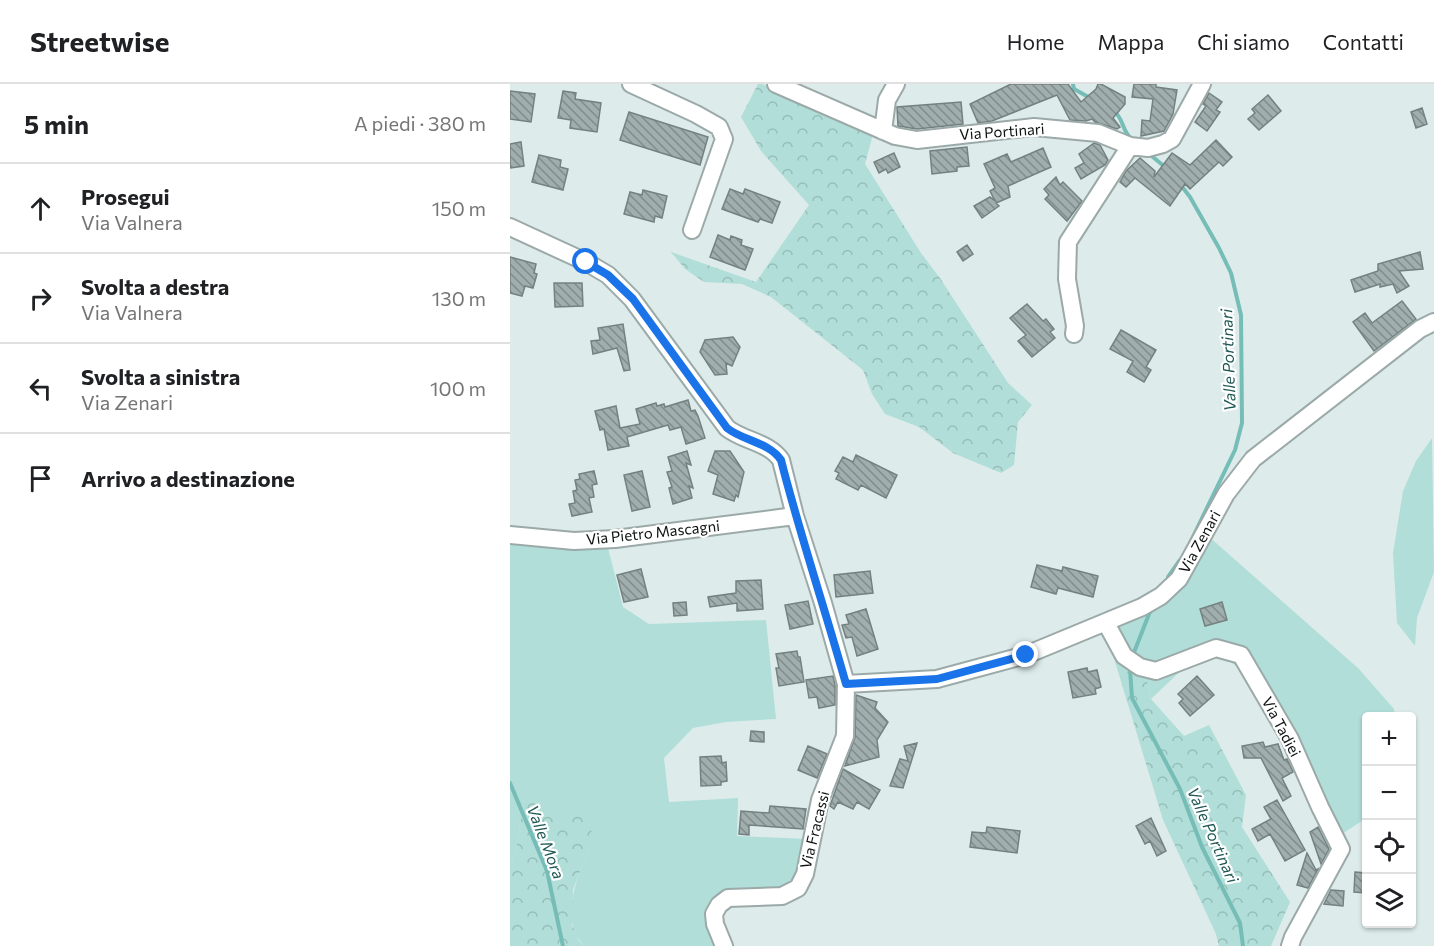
<!DOCTYPE html>
<html lang="it">
<head>
<meta charset="utf-8">
<style>
  :root { --surface:#fff; --page:#f6f6f6; --text:#202124; --muted:#757577; --line:#e0e0e0 }
  body { margin:0; font-family:Commissioner,sans-serif; background:var(--page); color:var(--text) }
  .controls { position:absolute; right:18px; bottom:18px; display:grid; overflow:hidden; border-radius:6px; box-shadow:0 2px 4px #0004 }
  .controls button { width:54px; height:54px; display:grid; place-items:center; padding:0; border:0; border-bottom:2px solid var(--line); background:var(--surface); color:var(--text); font:30px sans-serif }
  .stop { position:absolute; width:18px; height:18px; margin:-14px; border:4px solid #1a73e8; border-radius:50%; background:#fff }
  .stop.end { background:#1a73e8; border-color:#fff; box-shadow:0 2px 6px #0008 }
  .list { margin:0; padding:0; list-style:none }
  h2 { display:flex; justify-content:space-between; align-items:center; height:78px; margin:0; padding:0 24px; font-size:26px }
  h2 small { font-size:20px; font-weight:400; color:var(--muted) }
  .list li { display:grid; grid-template-columns:39px 1fr auto; gap:18px; align-items:center; box-sizing:border-box; height:90px; padding:0 24px; border-top:2px solid var(--line) }
  .list b { display:block; font-size:22px; white-space:nowrap }
  .list p { margin:0; font-size:20px; white-space:nowrap; color:var(--muted) }
  .list em { font-size:20px; font-style:normal; color:var(--muted) }
  .icon { flex:none; width:33px; height:33px; fill:none; stroke:currentColor; stroke-width:2; stroke-linecap:round; stroke-linejoin:round }
  .map { position:relative; flex:none; width:924px; height:862px; overflow:hidden }
  header { display:flex; align-items:center; gap:36px; box-sizing:border-box; height:84px; padding:0 30px; background:var(--surface); border-bottom:2px solid var(--line) }
  header strong { font-size:28px }
  nav { display:flex; gap:33px; margin-inline-start:auto; font-size:21px }
  main { display:flex }
  aside { flex:1; background:var(--surface) }
  .map>svg:first-child { display:block }
  .green { fill:#b1ded9 }
  .forest { fill:url(#forest-crowns) }
  .lines { fill:none; stroke-linecap:round; stroke-linejoin:round }
  .stream { stroke:#76bdb7; stroke-width:4 }
  .building { fill:url(#building-back-hatch); stroke:#738280; stroke-width:1.5 }
  .minor-casing { stroke:#9baaa8; stroke-width:20 }
  .minor { stroke:#fff; stroke-width:16 }
  .route { stroke:#1a73e8; stroke-width:8 }
  .labels { text-anchor:middle; stroke-width:4.5; stroke-linejoin:round; paint-order:stroke }
  .street-label { font-size:15px; fill:#0d1211; stroke:#fff }
  .water-label { font-size:16px; font-style:italic; fill:#1d5854; stroke:#fff }
</style>
</head>
<body>
<header>
<strong>Streetwise</strong>
<nav><a>Home</a><a>Mappa</a><a>Chi siamo</a><a>Contatti</a></nav>
</header>
<main>
<aside>
<h2>5 min<small>A piedi · 380 m</small></h2>
<ul class="list">
<li><svg class="icon" aria-label="ahead" viewBox="0 0 24 24"><path d="M12 20V5M6 11l6-6 6 6"/></svg><div><b>Prosegui</b><p>Via Valnera</p></div><em>150 m</em></li>
<li><svg class="icon" aria-label="right" viewBox="0 0 24 24"><path d="M7 20v-9h11M14 6l5 5-5 5"/></svg><div><b>Svolta a destra</b><p>Via Valnera</p></div><em>130 m</em></li>
<li><svg class="icon" aria-label="left" viewBox="0 0 24 24"><path d="M17 20v-9H6M10 6l-5 5 5 5"/></svg><div><b>Svolta a sinistra</b><p>Via Zenari</p></div><em>100 m</em></li>
<li><svg class="icon" aria-label="arrive" viewBox="0 0 24 24"><path d="M6 21V4h12l-3 4 3 4H6"/></svg><div><b>Arrivo a destinazione</b></div></li>
</ul>
</aside>
<div class="map">
<svg width="924" height="862" viewBox="0 0 924 862">
  <defs>
    <pattern id="forest-crowns" width="20" height="18" patternUnits="userSpaceOnUse" patternTransform="scale(1.5)"><rect width="20" height="18" fill="#b1ded9"/><path d="M2 6a3 3 0 1 1 6 0M12 15a3 3 0 1 1 6 0" fill="none" stroke="#97bdb9"/></pattern>
    <pattern id="building-back-hatch" width="6" height="6" patternUnits="userSpaceOnUse" patternTransform="scale(1.5)"><rect width="6" height="6" fill="#a0aead"/><path d="M-1 5l2 2M0 0l6 6M5-1l2 2" fill="none" stroke="#818c8b"/></pattern>
  </defs>
  <rect width="100%" height="100%" fill="#ddeceb"/>
  <!-- green -->
  <path class="green" d="M922,354L924,488L907,534L905,562L887,539L883,469L893,407L906,377Z
    M0,444L57,451L98,464L113,523L139,540L256,536L266,635L216,638L183,644L154,674L159,718L228,714L227,752L297,755L284,799L273,805L206,814L196,825L197,838L207,862H74C48,835 68,793 79,764L44,731L14,713L6,766L0,782Z
    M697,451L849,585L884,625L885,632H856V734L826,754L741,596L717,574L691,575L679,579L641,615L633,577L593,538L638,518Z"/>
  <!-- forest -->
  <path class="forest" d="M248,0H252L363,50L355,80L411,169L430,194L498,299L522,321L508,338L504,381L491,389L443,369L409,343L375,330L362,310L353,286L261,213L232,200L194,198L175,185L161,168L246,198L299,121L251,67L231,33Z
    M593,538L624,564L633,577L641,615L674,652L699,641L736,711L732,743L780,818L761,862H709L706,850L653,736Z
    M14,713H33L44,731L72,721L83,736L79,764L63,806L62,841L69,857L74,862H0V782L6,766Z"/>
  <g class="lines">
    <!-- stream -->
    <path class="stream" d="M563,0L564,5L582,15
      M604,27C614,35 612,48 622,55
      M638,69L655,83
      M670,100L680,113L709,164L721,189L731,231L732,339L725,366L680,459
      M658,493L670,476
      M623,571L641,525
      M620,585L622,614L670,705L692,763L730,839L733,862
      M0,699L37,787L53,862"/>
  </g>
  <!-- building -->
  <path class="building" d="M501,0H558L571,18L586,5L588,0H591L615,13V20L603,34L610,43L607,45L585,38L582,35L576,37L560,36L547,11L482,37L468,39L460,20Z
    M624,0H646V3L667,6L663,30L654,47L631,52L632,36L640,37L643,15L622,13Z
    M0,7L25,10L21,38L0,35Z
    M53,7L66,9L65,15L91,19L87,48L60,44L61,36L48,34Z
    M699,9L712,18L706,26L710,28L697,47L685,38L696,22L693,20Z
    M758,11L771,27L749,46L738,35L745,29L742,25Z
    M451,18L453,40L407,45L388,42L387,23Z
    M912,24L917,40L906,44L901,28Z
    M119,28L198,53L190,81L110,56Z
    M706,56L722,73L713,82L709,78L680,105L675,100L660,122L625,94L616,103L610,98L616,87L630,74L645,87L644,93L662,69L680,81Z
    M11,58L14,82L0,84V60Z
    M584,59L590,61L598,76L595,81L571,95L565,84L574,79L569,70Z
    M457,63L459,82L447,83V87L422,90L420,67Z
    M533,64L541,83L498,102L500,113L486,119L489,122L472,134L464,122L480,113L485,117L480,107L485,104L474,80L497,70L501,78Z
    M384,69L390,83L378,89L376,85L369,89L364,78Z
    M29,71L51,76L50,83L58,85L53,106L22,98Z
    M546,93L550,101L553,98L572,117L557,137L535,115L539,111L534,105Z
    M220,105L233,110L235,105L270,118L262,139L250,135L248,138L212,125Z
    M133,106L157,112L152,134L145,132L144,138L114,130L120,108L132,111Z
    M208,151L220,156L221,152L232,156L231,161L243,165L235,186L200,173Z
    M457,161L463,170L453,177L447,168Z
    M910,168L913,185L889,187L899,202L887,209L883,200L870,203V200L845,208L841,196L868,187V180Z
    M0,173L26,180L24,189L27,190L23,204L15,202L12,212L0,209Z
    M44,199H72L73,222L45,223Z
    M892,217L906,235L864,267L843,238L855,229L862,239Z
    M517,220L533,237L536,235L544,245L540,248L545,254L522,273L508,257L516,251L500,234Z
    M113,240L120,286L114,287L107,264L83,270L81,257L90,256L88,244Z
    M611,246L646,266L636,283L641,286L634,298L617,288L623,277L600,265Z
    M223,253L230,263L222,282L216,279L217,290L205,291L190,268L195,256Z
    M178,316L181,327L185,326L188,332L195,354L176,360L171,343L160,346L158,341L117,353L119,362L98,366L94,345L90,346L85,327L106,322L110,344L130,340L126,325L146,319L147,322L154,320L155,323Z
    M177,367L181,381L176,379L183,404L179,402L182,414L163,420L159,404L162,403L157,388L162,387L158,373Z
    M205,367H220L234,388L228,413L226,411L224,417L203,410L208,391L198,387Z
    M346,371L387,391L376,414L351,401L348,406L326,395L329,389L325,387L333,373L343,378Z
    M84,387L87,400L82,401L84,413L79,414L82,428L62,432L59,420L65,419L63,407L67,406L65,396L70,395L69,390Z
    M132,387L140,423L122,427L114,391Z
    M527,481L552,487L553,483L588,492L583,513L548,504L546,510L521,503Z
    M131,485L138,513L114,518L107,491Z
    M360,487L363,509L326,513L324,491Z
    M251,496L253,525L227,527V519L200,523L198,513L226,509V497Z
    M298,517L303,540L280,545L275,521Z
    M176,518L177,531L164,532L163,519Z
    M712,518L717,536L695,542L690,525Z
    M356,525L368,565L347,572L342,553L336,554L332,541L339,540L336,531Z
    M287,567L288,573H290L294,598L269,602L266,584H269L266,570Z
    M577,584L578,588L587,586L591,603L585,605L586,610L563,614L558,588Z
    M323,592L325,601V621L309,624L307,613L299,614L296,596Z
    M687,592L704,611L680,632L669,619L673,615L668,610Z
    M346,611L367,618L365,624L378,638L367,656L369,673L335,682L345,653Z
    M241,647L254,648V658L240,657Z
    M753,658L755,663L768,660L774,676L777,675L783,688L772,694L781,712L773,717L751,674H734L732,662Z
    M407,659L393,704L380,702L390,675L398,677L394,662Z
    M298,662L317,670L307,694L288,686Z
    M211,672L212,679L216,678L217,697L211,698V701L191,702L190,673Z
    M333,685L370,706L359,725L347,718L343,725L328,718L324,725L320,722Z
    M767,716L795,766L775,777L760,750L748,757L742,745L761,735L754,723Z
    M260,722L296,725L293,745L239,741V751L229,750L231,727L259,729Z
    M641,734L656,767L647,772L640,757L635,760L626,742Z
    M477,743L510,747L507,769L460,763L462,748L476,749Z
    M808,743L819,765L811,780L800,748Z
    M797,769L806,786L808,785L798,804L787,801Z
    M845,788L856,789V809L844,808Z
    M821,806L834,807L833,822L814,820Z"/>
  <g class="lines">
    <defs>
      <path id="minor" d="M121,0L186,30L209,43L214,55L182,146
        M266,0L385,52L407,56L524,43L588,49L620,62L638,64L653,60L662,55L692,0
        M373,47L377,16L386,0
        M0,143L76,178L98,191L122,215L217,344C233,357 259,358 271,376L285,432L313,519L336,600L335,652L310,716L295,790L288,804L272,812L218,814L209,821L204,830L205,840L214,862
        M564,250L565,242L557,195L558,158L620,62
        M0,451L64,457L105,455L285,432
        M596,539L614,572L630,583L646,587L706,564L731,571L780,655L810,723L831,765L783,853L780,862
        M336,600L427,595L516,571L632,523L651,512L669,495L716,410L743,375L910,245L924,238"/>
    </defs>
    <!-- minor casing -->
    <use href="#minor" class="minor-casing"/>
    <!-- minor -->
    <use href="#minor" class="minor"/>
  </g>
  <g class="lines">
    <!-- route -->
    <path class="route" d="M76,178L98,191L123,215L217,344C233,357 259,358 271,376C290,451 315,525 336,600L427,595L516,571"/>
  </g>
  <g class="labels">
    <!-- street labels -->
    <g class="street-label">
      <text transform="translate(492 48) rotate(-4)" y="5">Via Portinari</text>
      <text transform="translate(143 449) rotate(-6)" y="5">Via Pietro Mascagni</text>
      <text transform="translate(690 458) rotate(-61)" y="5">Via Zenari</text>
      <text transform="translate(771 643) rotate(62)" y="5">Via Tadiei</text>
      <text transform="translate(305 746) rotate(-76)" y="5">Via Fracassi</text>
    </g>
    <!-- water labels -->
    <g class="water-label">
      <text transform="translate(718 276) rotate(-92)" y="6">Valle Portinari</text>
      <text transform="translate(703 751) rotate(66)" y="6">Valle Portinari</text>
      <text transform="translate(36 758) rotate(69)" y="6">Valle Mora</text>
    </g>
  </g>
</svg>
<div class="controls">
<button>+</button>
<button>−</button>
<button><svg class="icon" aria-label="locate" viewBox="0 0 24 24"><circle cx="12" cy="12" r="6"/><path d="M12 2v4M12 18v4M2 12h4M18 12h4"/></svg></button>
<button><svg class="icon" aria-label="layers" viewBox="0 0 24 24"><path d="M12 4l9 5-9 5-9-5zM3 14l9 5 9-5"/></svg></button>
</div>
<div class="stop" style="left:76px;top:178px"></div>
<div class="stop end" style="left:516px;top:571px"></div>
</div>
</main>
</body>
</html>
